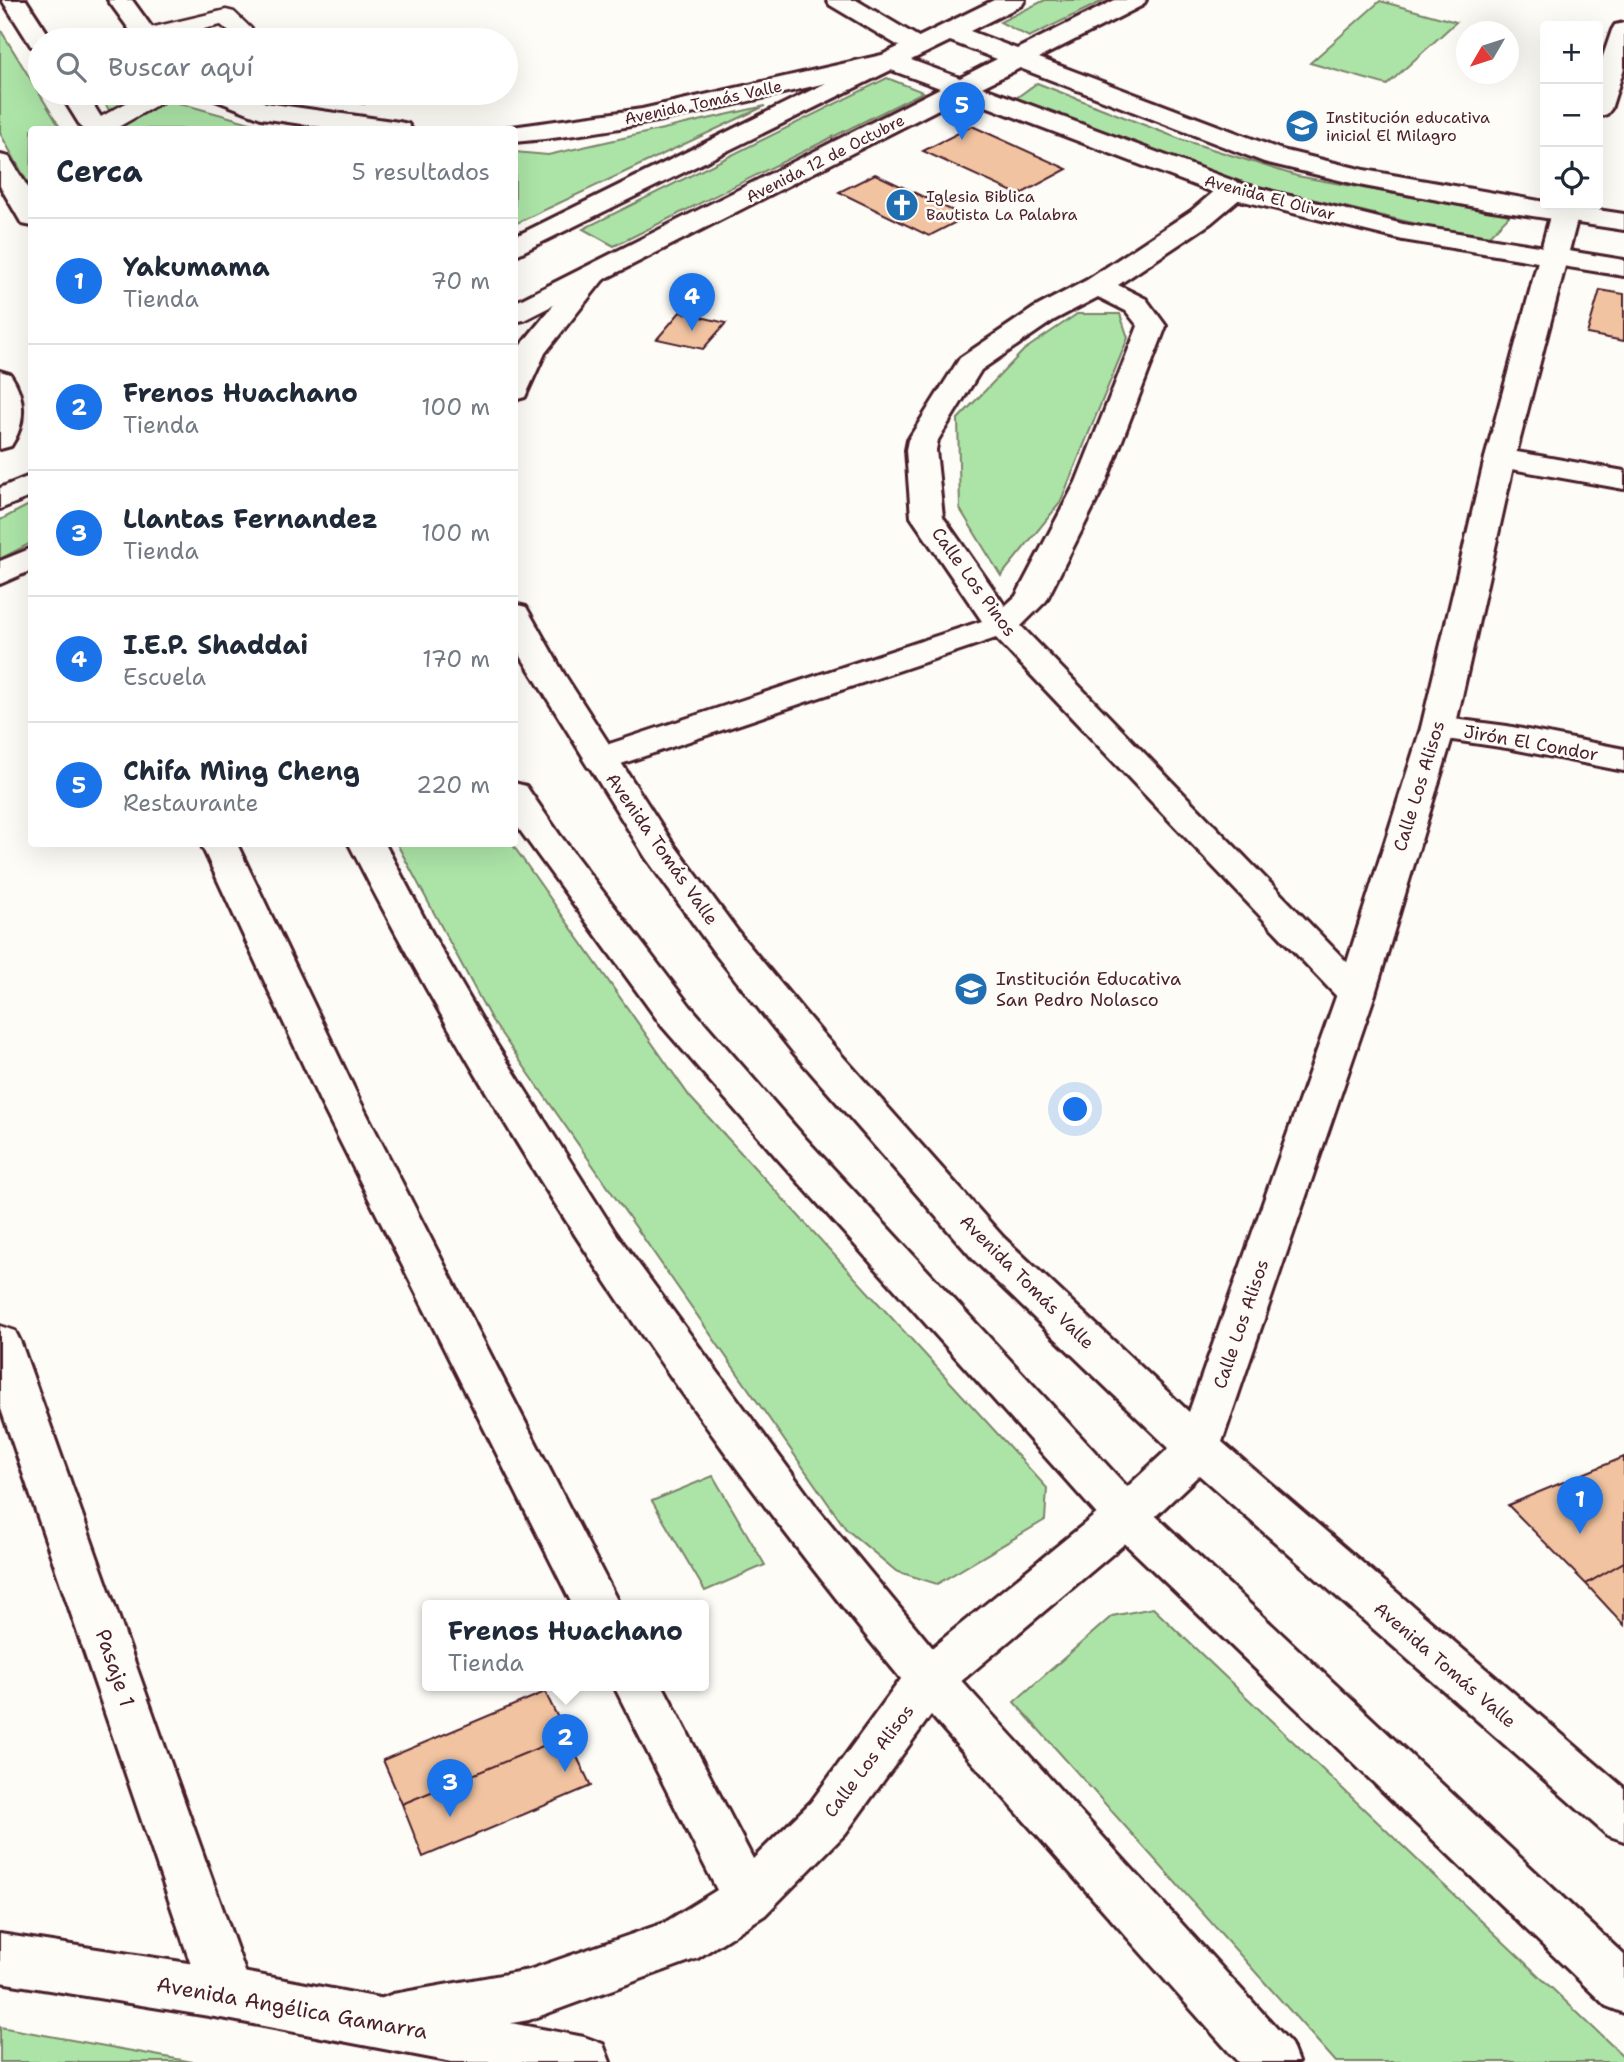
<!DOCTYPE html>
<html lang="es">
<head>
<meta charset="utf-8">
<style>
  :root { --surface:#fff; --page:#f6f6f7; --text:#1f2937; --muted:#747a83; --line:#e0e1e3; --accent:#1a73e8 }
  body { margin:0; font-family:"Shantell Sans",sans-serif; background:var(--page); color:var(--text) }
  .controls { position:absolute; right:21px; top:21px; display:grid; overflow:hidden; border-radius:7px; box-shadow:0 7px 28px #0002 }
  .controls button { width:63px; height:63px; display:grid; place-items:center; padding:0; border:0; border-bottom:2px solid var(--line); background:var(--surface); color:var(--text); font:35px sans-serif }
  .compass { position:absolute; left:1456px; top:21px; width:63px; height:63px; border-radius:50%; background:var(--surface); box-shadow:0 7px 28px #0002; rotate:231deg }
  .you { position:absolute; left:1076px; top:1110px; width:24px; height:24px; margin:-18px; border:5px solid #fff; border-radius:50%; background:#1a73e8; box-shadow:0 0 0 10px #1a73e833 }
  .badge { display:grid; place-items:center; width:46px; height:46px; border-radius:50%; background:var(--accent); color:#fff; font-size:23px; font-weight:700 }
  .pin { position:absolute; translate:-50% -58px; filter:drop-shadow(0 2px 4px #0008) }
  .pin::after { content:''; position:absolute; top:37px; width:24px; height:21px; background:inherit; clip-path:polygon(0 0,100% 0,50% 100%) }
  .popup { position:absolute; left:422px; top:1600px; width:287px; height:91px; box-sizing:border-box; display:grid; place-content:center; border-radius:7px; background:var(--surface); filter:drop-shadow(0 2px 5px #0005); font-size:23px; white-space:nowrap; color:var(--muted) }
  .popup b { font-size:26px; color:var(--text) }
  .popup::after { content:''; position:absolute; left:50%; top:100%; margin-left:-14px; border:14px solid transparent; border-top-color:var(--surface) }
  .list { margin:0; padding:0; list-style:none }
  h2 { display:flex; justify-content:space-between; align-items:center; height:91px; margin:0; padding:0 28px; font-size:30px }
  h2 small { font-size:23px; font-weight:400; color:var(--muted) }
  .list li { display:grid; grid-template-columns:46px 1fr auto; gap:21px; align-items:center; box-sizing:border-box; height:126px; padding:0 28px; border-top:2px solid var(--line) }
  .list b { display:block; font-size:26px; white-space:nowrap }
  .list p { margin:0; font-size:23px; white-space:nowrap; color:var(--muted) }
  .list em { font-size:23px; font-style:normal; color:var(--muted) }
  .icon { flex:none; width:38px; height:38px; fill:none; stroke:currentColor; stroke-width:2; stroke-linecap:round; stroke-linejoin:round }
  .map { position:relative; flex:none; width:1624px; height:2062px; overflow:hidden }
  .search { position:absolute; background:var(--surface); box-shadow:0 7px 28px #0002; left:28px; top:28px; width:490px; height:77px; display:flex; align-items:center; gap:18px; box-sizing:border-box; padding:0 24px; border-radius:38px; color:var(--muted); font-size:26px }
  .panel { position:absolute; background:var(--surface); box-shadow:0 7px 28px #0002; left:28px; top:126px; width:490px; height:721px; border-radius:7px }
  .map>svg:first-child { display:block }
  .green { fill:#ace4a7; stroke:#7b8269; stroke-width:2 }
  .building { fill:#f1c3a0; stroke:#4a1f2b; stroke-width:2 }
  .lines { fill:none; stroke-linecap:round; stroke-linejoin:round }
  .service-casing { stroke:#4a1f2b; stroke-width:5 }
  .minor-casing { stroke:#4a1f2b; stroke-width:6 }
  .tertiary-casing { stroke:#4a1f2b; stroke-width:6 }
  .secondary-casing { stroke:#4a1f2b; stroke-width:6 }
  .primary-casing { stroke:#4a1f2b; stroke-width:6 }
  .service { fill:#fdfcf7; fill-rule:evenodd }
  .minor { fill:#fdfcf7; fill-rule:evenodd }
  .tertiary { fill:#fdfcf7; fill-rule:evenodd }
  .secondary { fill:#fdfcf7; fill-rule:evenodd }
  .primary { fill:#fdfcf7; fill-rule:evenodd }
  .labels { text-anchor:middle; stroke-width:5; stroke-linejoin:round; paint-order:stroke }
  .far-street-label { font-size:16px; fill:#4a1f2b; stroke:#fdfcf7 }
  .far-poi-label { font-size:16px; fill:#4a1f2b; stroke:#fdfcf7; text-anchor:start }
  .street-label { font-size:18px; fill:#4a1f2b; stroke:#fdfcf7 }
  .poi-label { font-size:18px; fill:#4a1f2b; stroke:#fdfcf7; text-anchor:start }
  .near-street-label { font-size:21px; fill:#4a1f2b; stroke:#fdfcf7 }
</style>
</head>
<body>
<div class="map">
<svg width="1624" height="2062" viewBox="0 0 1624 2062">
  <rect width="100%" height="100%" fill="#fdfcf7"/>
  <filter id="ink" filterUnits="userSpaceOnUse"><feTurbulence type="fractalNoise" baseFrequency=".0143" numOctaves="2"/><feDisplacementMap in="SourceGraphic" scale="14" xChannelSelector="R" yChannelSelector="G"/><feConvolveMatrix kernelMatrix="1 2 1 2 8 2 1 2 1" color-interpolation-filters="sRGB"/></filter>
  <g filter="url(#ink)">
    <!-- green -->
    <path class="green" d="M1045,0H1105L1029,37L1000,22Z
      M1380,1L1456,22L1387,85L1310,63Z
      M0,29L61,129L32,130L31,189L0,133Z
      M887,78L923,92L614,246L583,229Z
      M1037,83L1180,139L1297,176L1510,215L1485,240L1217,177L1012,101Z
      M97,93H143L272,129H123Z
      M765,106L515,224V152L548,155Z
      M1077,314H1120L1128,338L1060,503L1001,576L960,509L958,419L1024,350Z
      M31,504V543L0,559V520Z
      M397,844H512L690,1097L1047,1488L1045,1520L937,1584L896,1571L846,1529L491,1019Z
      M713,1476L765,1565L705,1591L652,1501Z
      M1153,1608L1624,2057V2062H1336L1014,1702L1112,1616Z
      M0,2027L193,2062H0Z"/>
    <!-- building -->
    <path class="building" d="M313,93H375L364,104Z
      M972,126L1067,169L1019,195L923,151Z
      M875,174L966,217L929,236L839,192Z
      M1600,290L1624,294V341L1587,334Z
      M680,312L726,323L703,349L657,339Z
      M1624,1457V1562L1586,1584L1508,1505Z
      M1624,1562V1625L1586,1584Z
      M545,1692L567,1736L402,1804L383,1760Z
      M567,1736L591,1786L423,1857L402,1804Z"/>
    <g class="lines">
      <defs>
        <path id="service" d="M226,10L234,12L263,40H239L221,25L156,40H137L134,36L137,31Z
          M144,93H173L169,98L113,130L84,129L88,124Z"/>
        <path id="minor" d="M827,0H856L927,42L931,47L927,52L918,55L909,52L830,5Z
          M1233,182L1243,184L1246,190L1243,196L1211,223L1118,285L1146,299L1166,326L1106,482L1046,601L1021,626L1369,985L1375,994L1369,1003L1356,1007L1343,1003L996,638L612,767L600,770L588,767L583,759L588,751L982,621L911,517L906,450L908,440L960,358L1034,308L1087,280L1191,211L1223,184ZM1098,297L1126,311L1138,326L1076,482L1016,596L1005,606L943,517L936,450L938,440L981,370L1054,320Z
          M0,371L10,374C26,396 26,424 11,446L0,449Z
          M1500,449L1624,471V489L1489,465L1485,458L1489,451Z
          M1438,717L1507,726L1624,749V771L1507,748L1426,736L1421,728L1426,720Z
          M201,844H237L360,1101L620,1606H573L320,1101Z
          M0,1326L15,1331L21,1343L253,1994L245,2011L227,2019L209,2011L201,1994L0,1406Z
          M929,1658L946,1664L953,1679L946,1694L845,1834L765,1915L698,1958L529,2020L393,2044L375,2037L367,2019L375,2001L393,1994L529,1970L664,1923L717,1890L614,1686H663L753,1859L811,1802L912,1664Z"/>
        <path id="tertiary" d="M1624,23V68L1611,109L1607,114L1598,117V71L1612,30L1615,25Z
          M1553,205H1581L1515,458L1455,728L1375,994L1222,1442L1624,1788V1841L1607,1835L1199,1475L1142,1529L946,1694L929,1700L912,1694L905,1679L912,1664L1110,1503L1169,1448L973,1259L793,1052L716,955L646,858L514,645V604L526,607L530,614L564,674L672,842L742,937L821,1032L1003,1237L1189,1412L1337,994L1421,728L1485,458Z
          M593,267L603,269L607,275L545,353L525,397L514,400L516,351L583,269Z"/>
        <path id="secondary" d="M108,0H132L161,40H137Z
          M994,0H1025L1022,5L970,31L1017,49L1115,0H1146L1143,5L1039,58L1282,150L1364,170L1545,202V205H1564L1624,214V230L1486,209L1364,186L1264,162L1020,68L982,87L1242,184L1403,224L1624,260V276L1403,240L1223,196L962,97L524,320L514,322V303L940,88L891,70L514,256V237L826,83C723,107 620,133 514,142V130L505,128L642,109L882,55ZM950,41L997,59L960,78L911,60Z
          M206,93H241L266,103L399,122L408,124L412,130H342L261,118L210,98Z
          M32,475V496L0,509V488Z
          M32,548V570L0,584V561Z"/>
        <path id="primary" d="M2,0H26L52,40H40V48L31,46Z
          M60,93H86L109,130H83Z
          M0,155L9,157L32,194V226L22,224L0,186Z
          M514,783L526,786L559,834L690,1006L805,1138L1142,1503L1624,1955V2013L1606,2006L1110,1529L777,1158L662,1026L514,822Z
          M349,844H385L434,937L496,1044L615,1232L818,1509L946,1664L1291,2044L1298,2062H1238C1165,1980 1093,1899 1021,1817C984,1775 946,1734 911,1691C695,1430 503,1146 349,844Z
          M0,1934L227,1969L584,2037L603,2044L610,2062H452L227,2019L0,1982Z"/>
      </defs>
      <!-- service casing -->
      <use href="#service" class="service-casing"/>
      <!-- minor casing -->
      <use href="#minor" class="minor-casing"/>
      <!-- tertiary casing -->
      <use href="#tertiary" class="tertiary-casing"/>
      <!-- secondary casing -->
      <use href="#secondary" class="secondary-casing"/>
      <!-- primary casing -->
      <use href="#primary" class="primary-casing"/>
      <!-- service -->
      <use href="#service" class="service"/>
      <!-- minor -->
      <use href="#minor" class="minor"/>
      <!-- tertiary -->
      <use href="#tertiary" class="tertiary"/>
      <!-- secondary -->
      <use href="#secondary" class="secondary"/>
      <!-- primary -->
      <use href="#primary" class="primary"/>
    </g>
  </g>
  <!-- icons -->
  <defs>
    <symbol id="school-disc" viewBox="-11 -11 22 22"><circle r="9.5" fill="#1f6fb2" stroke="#fdfcf7"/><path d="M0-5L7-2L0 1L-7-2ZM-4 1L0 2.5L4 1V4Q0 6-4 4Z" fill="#fff"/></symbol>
    <symbol id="church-disc" viewBox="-11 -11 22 22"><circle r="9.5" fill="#1f6fb2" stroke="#fdfcf7"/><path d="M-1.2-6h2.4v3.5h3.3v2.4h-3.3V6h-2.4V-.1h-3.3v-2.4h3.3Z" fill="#fff"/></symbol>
  </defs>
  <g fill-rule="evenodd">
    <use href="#school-disc" x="1283" y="107" width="38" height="38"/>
    <use href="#church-disc" x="883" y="186" width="38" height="38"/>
    <use href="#school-disc" x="952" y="970" width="38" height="38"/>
  </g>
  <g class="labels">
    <!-- far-street labels -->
    <g class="far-street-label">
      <text transform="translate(703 102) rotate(-12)" y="6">Avenida Tomás Valle</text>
      <text transform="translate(825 158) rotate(-27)" y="6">Avenida 12 de Octubre</text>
      <text transform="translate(1270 197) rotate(15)" y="6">Avenida El Olivar</text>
    </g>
    <!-- far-poi labels -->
    <g class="far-poi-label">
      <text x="1326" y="123">Institución educativa<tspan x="1326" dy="18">inicial El Milagro</tspan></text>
      <text x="926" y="202">Iglesia Biblica<tspan x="926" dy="18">Bautista La Palabra</tspan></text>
    </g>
    <!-- street labels -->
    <g class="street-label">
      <text transform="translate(974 582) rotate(54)" y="6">Calle Los Pinos</text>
      <text transform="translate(1531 743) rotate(10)" y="6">Jirón El Condor</text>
      <text transform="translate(1419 786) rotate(-73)" y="6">Calle Los Alisos</text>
      <text transform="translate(662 849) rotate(55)" y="6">Avenida Tomás Valle</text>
      <text transform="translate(1027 1282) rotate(45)" y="6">Avenida Tomás Valle</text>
      <text transform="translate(1241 1324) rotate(-71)" y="6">Calle Los Alisos</text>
      <text transform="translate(1445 1665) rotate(41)" y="6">Avenida Tomás Valle</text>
      <text transform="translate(869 1761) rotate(-53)" y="6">Calle Los Alisos</text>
    </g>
    <!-- poi labels -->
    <g class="poi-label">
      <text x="996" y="985">Institución Educativa<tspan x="996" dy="21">San Pedro Nolasco</tspan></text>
    </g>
    <!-- near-street labels -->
    <g class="near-street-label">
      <text transform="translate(115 1668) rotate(71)" y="7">Pasaje 1</text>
      <text transform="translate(292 2008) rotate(10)" y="7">Avenida Angélica Gamarra</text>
    </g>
  </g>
</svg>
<div class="controls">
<button>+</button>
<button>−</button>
<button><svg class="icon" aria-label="locate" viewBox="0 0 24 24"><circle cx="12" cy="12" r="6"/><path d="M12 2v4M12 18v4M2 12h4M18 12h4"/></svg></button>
</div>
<svg class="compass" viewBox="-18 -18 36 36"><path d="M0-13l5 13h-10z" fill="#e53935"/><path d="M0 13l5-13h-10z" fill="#747a83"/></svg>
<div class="you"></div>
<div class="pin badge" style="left:1580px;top:1534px">1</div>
<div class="pin badge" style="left:565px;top:1772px">2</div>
<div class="popup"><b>Frenos Huachano</b>Tienda</div>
<div class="pin badge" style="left:450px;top:1817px">3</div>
<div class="pin badge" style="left:692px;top:331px">4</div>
<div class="pin badge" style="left:962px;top:140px">5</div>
<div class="search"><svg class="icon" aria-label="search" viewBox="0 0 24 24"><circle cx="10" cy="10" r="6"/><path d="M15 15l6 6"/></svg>Buscar aquí</div>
<section class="panel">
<h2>Cerca<small>5 resultados</small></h2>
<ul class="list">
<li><span class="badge">1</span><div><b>Yakumama</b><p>Tienda</p></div><em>70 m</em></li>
<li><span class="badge">2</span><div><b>Frenos Huachano</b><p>Tienda</p></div><em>100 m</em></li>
<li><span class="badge">3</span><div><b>Llantas Fernandez</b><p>Tienda</p></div><em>100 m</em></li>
<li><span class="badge">4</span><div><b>I.E.P. Shaddai</b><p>Escuela</p></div><em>170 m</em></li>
<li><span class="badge">5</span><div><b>Chifa Ming Cheng</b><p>Restaurante</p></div><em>220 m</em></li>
</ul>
</section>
</div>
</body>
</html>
